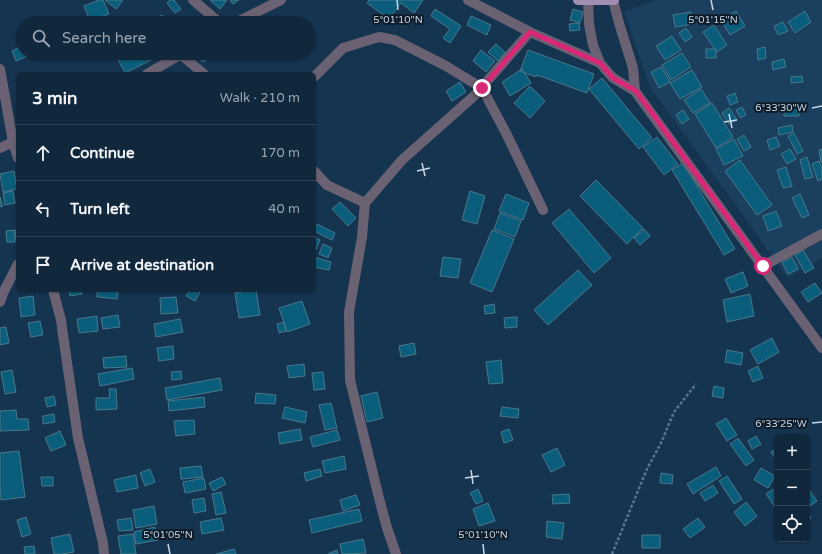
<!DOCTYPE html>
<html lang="en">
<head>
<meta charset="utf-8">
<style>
  :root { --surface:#10273c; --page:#192f43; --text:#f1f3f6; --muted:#9ca5af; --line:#304456 }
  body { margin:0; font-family:"Varela Round",sans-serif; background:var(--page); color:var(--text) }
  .controls { position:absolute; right:12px; bottom:12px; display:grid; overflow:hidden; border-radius:6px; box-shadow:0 1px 3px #0004 }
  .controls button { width:36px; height:36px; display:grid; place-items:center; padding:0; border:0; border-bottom:1px solid var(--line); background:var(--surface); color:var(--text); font:20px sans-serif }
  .stop { position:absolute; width:12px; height:12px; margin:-9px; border:3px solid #db2777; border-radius:50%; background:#fff }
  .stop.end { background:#db2777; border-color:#fff; box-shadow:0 1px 4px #0008 }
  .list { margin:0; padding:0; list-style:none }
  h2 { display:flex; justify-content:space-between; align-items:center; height:52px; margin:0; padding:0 16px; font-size:17px }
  h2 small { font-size:13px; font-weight:400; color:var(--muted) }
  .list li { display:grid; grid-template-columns:26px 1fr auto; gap:12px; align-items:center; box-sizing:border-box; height:56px; padding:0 16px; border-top:1px solid var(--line) }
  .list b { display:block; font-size:15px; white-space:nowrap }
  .list em { font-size:13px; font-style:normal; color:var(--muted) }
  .icon { flex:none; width:22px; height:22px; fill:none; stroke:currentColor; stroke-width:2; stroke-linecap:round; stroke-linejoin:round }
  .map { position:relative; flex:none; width:822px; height:554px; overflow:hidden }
  .search { position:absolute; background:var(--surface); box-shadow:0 1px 3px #0004; left:16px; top:16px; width:300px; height:44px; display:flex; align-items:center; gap:10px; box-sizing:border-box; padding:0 14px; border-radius:22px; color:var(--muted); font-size:15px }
  .panel { position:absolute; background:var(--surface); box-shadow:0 1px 3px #0004; left:16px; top:72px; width:300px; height:220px; border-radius:6px }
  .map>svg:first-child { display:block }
  .built { fill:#1a3f5f }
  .building { fill:#0b5e7b; stroke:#48788c }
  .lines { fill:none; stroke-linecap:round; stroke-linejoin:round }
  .path { stroke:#5b758d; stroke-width:2.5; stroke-dasharray:3 2; stroke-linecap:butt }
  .minor { stroke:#6a6172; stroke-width:10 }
  .major { stroke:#a08fb1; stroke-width:10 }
  .route { stroke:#db2777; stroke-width:5 }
  .ticks { fill:none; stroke:#c6d7e9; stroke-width:1.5 }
  .ticks-label { font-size:10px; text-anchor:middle; fill:#c6d7e9; stroke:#0e1b27; stroke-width:4; stroke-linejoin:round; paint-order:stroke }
</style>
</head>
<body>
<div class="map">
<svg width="822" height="554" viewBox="0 0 822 554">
  <rect width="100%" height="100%" fill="#153450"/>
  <!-- built -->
  <path class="built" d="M658,0H822V258L788,278L650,87L624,11Z"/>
  <!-- building -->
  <path class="building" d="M99,0H103L109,14L90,21L84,6Z
    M105,0H123L116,9Z
    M170,0H174L181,9L175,13L167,3Z
    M210,0H227L220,9Z
    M230,0H239L233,4Z
    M369,0H423L414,13L401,3L389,19L367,3Z
    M435,9L461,26L450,43L443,38L450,29L431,16Z
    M573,9L583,12L580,23L570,20Z
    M736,11L745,26L730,35L721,20Z
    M805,11L811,22L795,33L788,22Z
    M691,12L693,24L675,27L673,15Z
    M162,15L167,23H151Z
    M471,16L491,25L487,35L467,25Z
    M783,22L788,31L778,35L774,26Z
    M579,23L580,30L570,31L569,24Z
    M714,25L727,45L717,52L703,32Z
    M686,28L692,37L685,42L679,33Z
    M672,36L681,50L665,60L656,46Z
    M496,44L505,52L498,61L488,52Z
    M23,45V53L32,54L16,61L12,51Z
    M765,47L766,58L758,60L757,49Z
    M706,49H716V58H706Z
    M481,50L495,61L486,72L473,61Z
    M528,50L594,74L587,93L537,75L536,77L520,71Z
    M115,53H152L155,58L125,73Z
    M200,53H221L202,62L198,54Z
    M682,53L691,67L671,80L662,65Z
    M784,59L786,67L773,70L772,62Z
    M661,67L670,82L659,88L651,72Z
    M522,69L531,83L510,96L502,82Z
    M692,70L702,87L680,99L670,83Z
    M802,76L803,82L791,83V77Z
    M602,78L652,138L639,149L589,89Z
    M460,82L466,92L452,101L446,91Z
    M530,86L545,101L530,118L514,103Z
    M701,89L710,103L693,113L684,100Z
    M735,93L738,102L730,105L727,96Z
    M712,103L733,137L716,148L695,114Z
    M784,106H799V116H784Z
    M742,107L746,115L741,118L736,110Z
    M729,108L737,120L729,124L722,113Z
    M683,110L689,119L682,124L676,115Z
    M792,125L793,132L779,135L778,128Z
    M794,133L803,151L797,154L788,136Z
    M744,135L751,147L744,151L737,139Z
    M657,137L678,164L664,175L643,147Z
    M776,137L780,146L770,150L767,140Z
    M734,139L743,156L724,165L716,149Z
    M790,149L796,159L787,164L781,154Z
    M822,149V162H821L819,150Z
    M807,157L813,177L805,179L800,160Z
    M740,160L772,205L757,215L725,171Z
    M819,161L822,168V179L818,181L812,164Z
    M683,163L735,249L724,255L672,170Z
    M786,167L792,186L783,188L777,170Z
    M14,171L17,189L3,192L0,174Z
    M596,180L643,228L627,244L580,196Z
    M13,191L15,203L5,205L3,193Z
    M470,191L485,196L477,224L462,220Z
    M506,194L529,203L523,220L499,211Z
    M800,194L809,215L802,218L792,198Z
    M0,197L3,206L0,207Z
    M340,202L356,218L348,226L332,209Z
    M569,209L611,258L594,273L552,223Z
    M776,211L782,226L768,231L763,216Z
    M500,213L521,221L515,237L494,229Z
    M317,224L335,233L332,240L314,231Z
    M644,229L650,236L640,245L634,238Z
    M14,230L15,242H7L6,231Z
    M15,230H18V240L16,241Z
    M492,230L514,239L492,292L470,283Z
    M314,237L320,240L315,252H314Z
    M323,244L332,248L328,258L319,254Z
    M803,250L814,268L805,273L795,255Z
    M314,257L331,262L329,270L314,267Z
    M443,257L461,259L458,278L440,276Z
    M792,257L798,269L788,274L782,262Z
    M578,270L592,285L548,325L534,310Z
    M743,272L748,286L731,293L725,279Z
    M815,283L822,293L808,302L801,292Z
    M69,290H81L82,294L70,296Z
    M97,290H118L117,299L97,297Z
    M190,290H201L195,301L186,296Z
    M253,290H256L260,315L239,318L235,293Z
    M750,294L754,316L727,322L723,300Z
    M33,296L35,315L21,317L19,298Z
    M176,297L178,313L161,314L160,298Z
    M302,301L310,324L287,332L279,308Z
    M494,304L495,313L485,314L484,306Z
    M118,315L120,327L103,329L101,318Z
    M97,316L98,331L79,333L77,319Z
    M517,317V327L505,328L504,318Z
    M180,319L183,332L156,337L154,324Z
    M40,321L43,335L31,337L28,323Z
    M284,322L286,331L279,333L277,324Z
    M6,327L9,343L0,345V328Z
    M772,338L779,352L758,364L750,350Z
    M414,343L416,354L401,357L399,346Z
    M173,346L174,359L159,361L157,348Z
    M727,350L743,353L741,365L725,362Z
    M126,356L127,367L104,368L103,358Z
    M501,360L503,383L489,384L486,362Z
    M304,364L305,376L289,378L287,366Z
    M758,366L763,378L753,382L748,371Z
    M132,368L134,379L100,386L98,374Z
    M12,370L16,392L5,394L1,372Z
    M181,371L182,379L172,380L171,372Z
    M323,372L325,389L314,390L312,373Z
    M220,378L222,390L167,400L165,388Z
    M714,386L724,388L723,398L712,396Z
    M109,389H116L117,409L96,410V398H110Z
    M377,392L383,418L367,422L361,396Z
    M256,393L276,395L275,404L255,403Z
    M54,396L56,405L47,407L45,398Z
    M204,397L205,407L169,411L168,401Z
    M331,403L337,428L325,430L319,405Z
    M285,407L307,412L305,423L282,418Z
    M502,407L519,409L518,418L500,416Z
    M16,410L17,419H28L29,430L0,431V411Z
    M54,414L55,422L43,424V416Z
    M726,418L737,435L727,441L716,424Z
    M194,420L195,434L176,436L174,421Z
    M300,429L302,440L280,444L278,433Z
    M509,429L513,440L504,443L501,432Z
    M337,430L340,440L313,447L310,437Z
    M60,431L66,445L51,451L45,438Z
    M756,436L761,444L752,449L748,441Z
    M738,438L754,460L746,466L730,444Z
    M557,448L565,465L551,472L542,455Z
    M777,448V461L771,452Z
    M19,451L25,497L1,500L0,490V453Z
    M344,456L346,469L325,473L322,461Z
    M201,466L203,477L181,479L180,468Z
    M716,467L721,476L693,494L687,484Z
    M761,468L775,476L768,488L754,480Z
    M150,469L155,482L145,486L140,473Z
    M320,469L322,476L306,481L304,473Z
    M661,473L673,475L672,484L660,483Z
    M136,475L138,488L117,492L114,480Z
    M727,476L742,499L734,504L719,481Z
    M41,477H53V486H42Z
    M222,477L226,484L213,491L209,483Z
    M204,478L206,489L185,493L183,482Z
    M713,485L718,493L705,501L700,493Z
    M777,487V506L775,507L766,494Z
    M807,487L817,501L810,506L807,503Z
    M478,489L483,501L476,504L470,493Z
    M221,492L226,513L216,515L212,494Z
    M569,494L570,503L553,504L552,495Z
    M356,495L360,505L343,511L340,500Z
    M204,498L206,511L194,513L192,500Z
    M746,502L757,516L745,526L734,512Z
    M488,503L495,521L479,526L473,509Z
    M154,506L157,524L136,528L133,510Z
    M359,509L362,521L312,533L309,520Z
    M807,509L811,518L807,521Z
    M26,517L31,534L22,537L17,520Z
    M131,518L133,530L119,531L117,520Z
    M221,518L224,530L202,534L200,522Z
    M698,518L705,527L690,538L683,529Z
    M547,521L564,523L562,539L546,537Z
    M155,527L158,540L136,544L134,532Z
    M70,534L74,552L62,554H54L51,538Z
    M133,534L136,554H121L118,536Z
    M642,535H660V548H642Z
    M363,539L366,553L342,554L340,544Z
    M34,546L35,554H25L24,547Z
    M234,549L236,554H216Z
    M337,550L338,554H328Z"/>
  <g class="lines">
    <!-- path -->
    <path class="path" d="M612,554L647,469L661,443L674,412L696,384"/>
    <!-- minor -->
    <path class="minor" d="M193,0L220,23
      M468,0L530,32L600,63
      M588,0L589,24L593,45L600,63L613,78L635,91L822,348
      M613,0L619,23L633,68L635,91
      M235,23L281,0
      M180,54L204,74
      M0,69L13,142L18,158
      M147,74L183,53
      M314,77L343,48L379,37L395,40L446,66L482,88L507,135L543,210
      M0,148L18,140
      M314,171L327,185L365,203
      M763,266L822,234
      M53,290L61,320L63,335L78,438L103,543L104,554
      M0,302L4,291L18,264
      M396,554L387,528L380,502L350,380L349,312L362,237L365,203L402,160L474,96L530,32"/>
    <!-- major -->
    <path class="major" d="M578,0H614"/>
  </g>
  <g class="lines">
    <!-- route -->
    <path class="route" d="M482,88L530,32L600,63L613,78L636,91L763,266"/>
  </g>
  <!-- ticks -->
  <path class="ticks" d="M397,0L398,10M711,0L713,10M812,108L822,106M729,114L732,128M724,122L737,120M422,163L425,176M417,171L430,168M812,423L822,422M471,470L473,484M465,478L479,476M168,544L170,554M483,544L484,554"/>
  <g class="ticks-label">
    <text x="398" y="23">5°01'10"N</text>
    <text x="713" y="23">5°01'15"N</text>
    <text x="781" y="111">6°33'30"W</text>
    <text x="781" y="427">6°33'25"W</text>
    <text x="168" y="538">5°01'05"N</text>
    <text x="483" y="538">5°01'10"N</text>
  </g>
</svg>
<div class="controls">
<button>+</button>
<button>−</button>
<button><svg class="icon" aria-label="locate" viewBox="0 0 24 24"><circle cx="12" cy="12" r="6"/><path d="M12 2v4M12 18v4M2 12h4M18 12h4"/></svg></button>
</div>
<div class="stop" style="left:763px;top:266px"></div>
<div class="stop end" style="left:482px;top:88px"></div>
<div class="search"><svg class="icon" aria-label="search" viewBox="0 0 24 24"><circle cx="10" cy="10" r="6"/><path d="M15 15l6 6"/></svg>Search here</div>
<section class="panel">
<h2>3 min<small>Walk · 210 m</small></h2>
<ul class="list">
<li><svg class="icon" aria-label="ahead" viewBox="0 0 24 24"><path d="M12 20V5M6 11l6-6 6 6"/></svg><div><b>Continue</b></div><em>170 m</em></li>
<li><svg class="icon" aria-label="left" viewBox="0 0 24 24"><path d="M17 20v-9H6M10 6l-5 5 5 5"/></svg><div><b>Turn left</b></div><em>40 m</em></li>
<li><svg class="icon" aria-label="arrive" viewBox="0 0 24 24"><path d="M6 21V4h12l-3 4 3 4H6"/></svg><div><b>Arrive at destination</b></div></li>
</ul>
</section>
</div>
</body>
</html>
